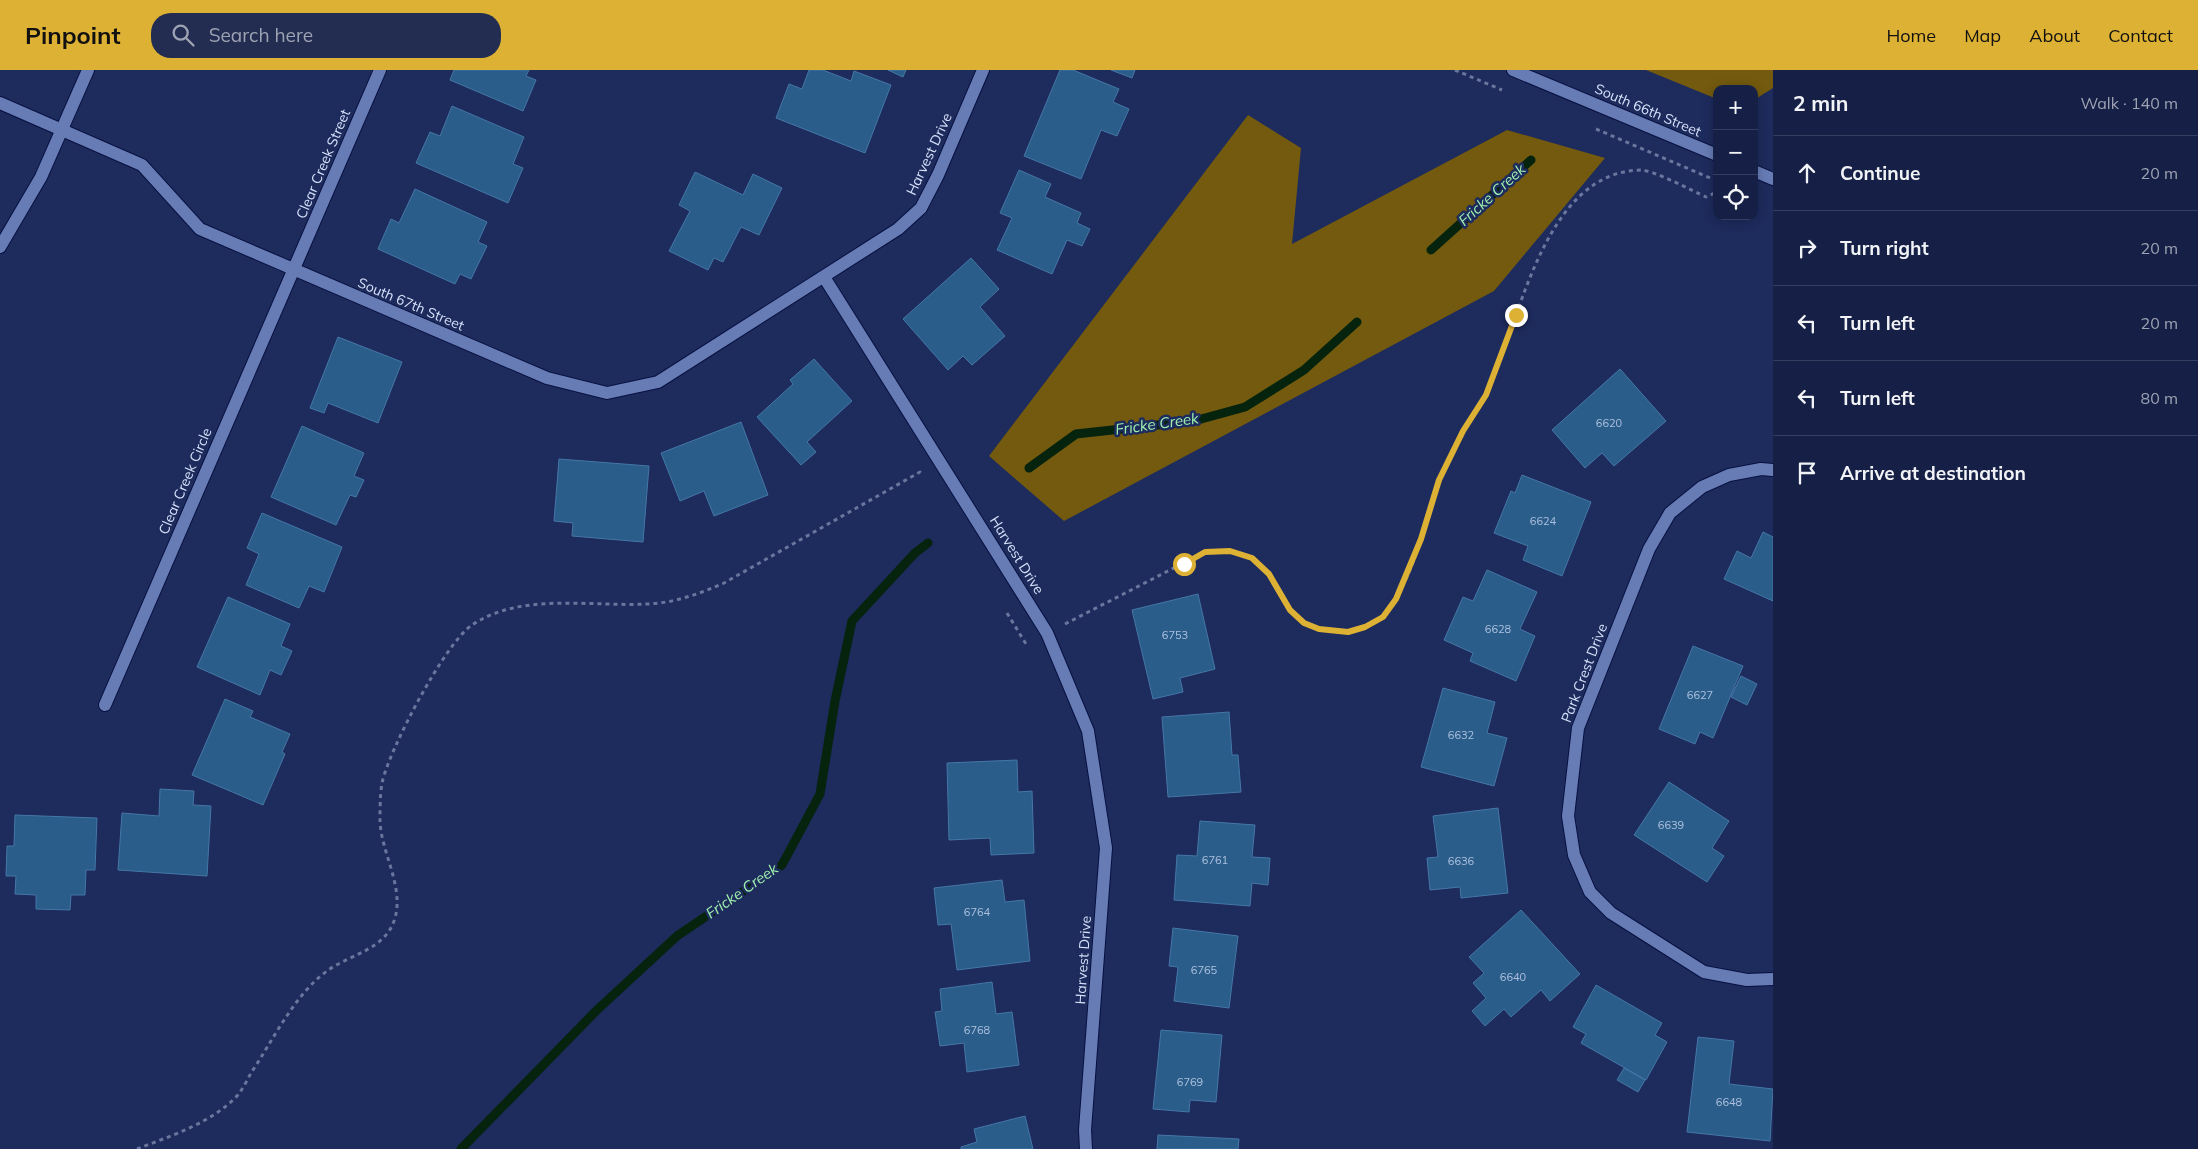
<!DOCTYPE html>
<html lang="en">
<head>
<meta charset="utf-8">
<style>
  :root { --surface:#162046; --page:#232d51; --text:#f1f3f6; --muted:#9ea3b3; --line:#353e5f; --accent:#ddb133 }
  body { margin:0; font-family:Mulish,sans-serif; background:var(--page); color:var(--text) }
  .controls { position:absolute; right:15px; top:15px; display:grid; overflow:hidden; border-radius:10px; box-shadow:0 2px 12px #0003 }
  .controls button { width:45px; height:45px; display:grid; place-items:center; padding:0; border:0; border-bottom:1px solid var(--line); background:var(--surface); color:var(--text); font:25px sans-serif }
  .stop { position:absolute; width:15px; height:15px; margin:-11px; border:4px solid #ddb133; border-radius:50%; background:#fff }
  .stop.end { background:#ddb133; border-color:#fff; box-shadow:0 1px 5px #0008 }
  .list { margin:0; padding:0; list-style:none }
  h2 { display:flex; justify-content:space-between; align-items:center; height:65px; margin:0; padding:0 20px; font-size:21px }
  h2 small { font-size:16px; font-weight:400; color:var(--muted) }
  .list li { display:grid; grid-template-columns:32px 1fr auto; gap:15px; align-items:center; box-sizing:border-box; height:75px; padding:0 20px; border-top:1px solid var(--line) }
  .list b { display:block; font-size:19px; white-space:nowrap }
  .list em { font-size:16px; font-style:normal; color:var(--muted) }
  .icon { flex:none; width:28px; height:28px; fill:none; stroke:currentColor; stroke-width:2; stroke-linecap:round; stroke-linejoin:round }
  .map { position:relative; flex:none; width:1773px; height:1079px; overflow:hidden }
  header { display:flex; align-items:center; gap:30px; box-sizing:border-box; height:70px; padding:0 25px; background:var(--accent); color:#111 }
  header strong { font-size:24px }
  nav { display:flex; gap:28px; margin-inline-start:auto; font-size:18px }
  .search { width:350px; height:45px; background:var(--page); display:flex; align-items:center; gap:12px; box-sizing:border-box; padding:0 18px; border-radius:20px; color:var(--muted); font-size:19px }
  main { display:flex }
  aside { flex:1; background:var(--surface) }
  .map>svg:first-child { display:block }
  .forest { fill:#735a0e }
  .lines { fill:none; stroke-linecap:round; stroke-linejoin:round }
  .stream { stroke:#05230d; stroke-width:9 }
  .building { fill:#2b5d8a; stroke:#4577a6 }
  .street-casing { stroke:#081141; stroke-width:14 }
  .secondary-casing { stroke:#081141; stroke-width:14 }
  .path { stroke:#6a769e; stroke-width:3; stroke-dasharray:4 4; stroke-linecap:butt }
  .street { stroke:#677cb5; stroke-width:12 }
  .secondary { stroke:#677cb5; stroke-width:12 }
  .route { stroke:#ddb133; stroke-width:6 }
  .labels { text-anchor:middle; stroke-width:5; stroke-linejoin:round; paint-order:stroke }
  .number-label { font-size:11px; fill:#acc0de }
  .street-label { font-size:14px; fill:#d7e1fa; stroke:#1d2b5d }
  .water-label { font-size:15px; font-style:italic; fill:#a0f2ae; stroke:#1d2b5d }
</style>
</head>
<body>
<header>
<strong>Pinpoint</strong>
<div class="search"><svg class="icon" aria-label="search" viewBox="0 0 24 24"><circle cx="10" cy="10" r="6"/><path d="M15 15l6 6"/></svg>Search here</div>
<nav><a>Home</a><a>Map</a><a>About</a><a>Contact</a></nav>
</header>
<main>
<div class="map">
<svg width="1773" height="1079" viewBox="0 0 1773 1079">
  <rect width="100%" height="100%" fill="#1d2b5d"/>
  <!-- forest -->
  <path class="forest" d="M1646,0H1773V18L1754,30V19H1717V29Z
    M1248,45L1301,78L1292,174L1507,60L1605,88L1494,221L1064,451L989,386Z"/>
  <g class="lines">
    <!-- stream -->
    <path class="stream" d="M1431,180L1531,90
      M1029,398L1076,364L1194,351L1245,337L1304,300L1357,252
      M461,1079L597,940L677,866L782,795L820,724L835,631L852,551L915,483L928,473"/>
  </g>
  <!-- building -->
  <path class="building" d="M454,0H529L526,6L536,10L523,41L450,10Z
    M809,0H823L851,11L854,1L891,15L865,83L776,48L789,14L802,19Z
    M888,0H906L903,7Z
    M1060,0H1073L1119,19L1113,32L1129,39L1117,66L1101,60L1081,109L1024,86Z
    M1111,0H1135L1132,8Z
    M452,36L524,67L513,94L523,98L508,133L416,93L430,62L440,66Z
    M1019,100L1051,114L1045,127L1081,143L1077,153L1090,159L1082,176L1067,170L1052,204L997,180L1012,148L1000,143Z
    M695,102L743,125L753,104L782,118L759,165L741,157L723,192L714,188L708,200L669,181L690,141L679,135Z
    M415,119L487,152L478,172L487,176L471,209L460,204L455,214L378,179L391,149L399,153Z
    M971,188L999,219L980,237L1005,266L972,295L963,286L948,300L903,249Z
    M338,267L402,292L378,353L328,333L324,343L310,338Z
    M814,289L852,331L807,372L816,382L801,395L757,347L793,314L790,310Z
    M1620,299L1666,351L1614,396L1602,383L1585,398L1552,360Z
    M741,352L768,425L714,446L704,421L680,431L661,383Z
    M302,356L364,383L354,406L364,410L356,427L350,425L336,455L271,427Z
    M559,389L649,396L643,472L572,466L573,453L554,451Z
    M1522,405L1591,432L1562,506L1523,490L1528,476L1494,463L1511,421L1515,423Z
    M262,443L342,477L324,522L309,516L299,538L246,515L259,484L247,478Z
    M1763,462L1773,467V531L1724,509L1737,481L1751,488Z
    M1487,500L1537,522L1520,559L1535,566L1516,611L1470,591L1473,583L1444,570L1463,527L1473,531Z
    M1198,524L1215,599L1180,608L1183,622L1153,629L1132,540Z
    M228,527L290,554L281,576L292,581L281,605L270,600L260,625L197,597Z
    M1693,576L1743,596L1713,668L1700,662L1695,674L1659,659Z
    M1741,606L1757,614L1747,635L1731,627Z
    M1443,618L1495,632L1487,663L1507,668L1494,716L1421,697Z
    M225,629L253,641L250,647L290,664L282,682L285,684L263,735L192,705Z
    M1229,642L1232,685H1238L1241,722L1168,727L1162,647Z
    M1017,690L1018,722L1032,721L1034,783L991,785L990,768L949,770L947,693Z
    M1669,712L1729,751L1712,778L1724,786L1707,812L1634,765Z
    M160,719L194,721L193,735L211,736L207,806L118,800L122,743L159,746Z
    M1498,738L1508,823L1461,828L1460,817L1430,820L1427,788L1438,787L1433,746Z
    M15,745L97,748L95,800H86L85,825H71L70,840L36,839V825L15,824L16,806H6L7,776H14Z
    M1200,751L1255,755L1252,787L1270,788L1268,815L1252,813L1250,836L1174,830L1177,785L1197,786Z
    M1002,810L1005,832L1024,830L1030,891L957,900L951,854L938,855L934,818Z
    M1521,840L1580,904L1550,931L1541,920L1511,947L1504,939L1485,956L1472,941L1486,928L1473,913L1484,903L1469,887Z
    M1173,858L1238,866L1229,938L1174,931L1178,897L1169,896Z
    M992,912L996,944L1012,942L1019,995L967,1002L964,973L940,976L935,942L942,941L940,919Z
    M1596,915L1662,953L1655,965L1667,972L1646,1010L1581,973L1586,964L1573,957Z
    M1161,960L1222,965L1216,1032L1190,1030L1189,1042L1153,1039Z
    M1698,967L1734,971L1729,1014L1773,1019L1770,1071L1687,1062Z
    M1624,998L1645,1010L1638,1022L1617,1010Z
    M1025,1046L1033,1079H961V1077L977,1072L974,1059Z
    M1158,1065L1239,1069L1238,1079H1157Z"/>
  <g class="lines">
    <defs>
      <path id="street" d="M0,33L142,95L200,159L547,308L607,323L658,312L898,159L921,138L938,105L983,0
        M824,207L1047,563L1088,661L1106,778L1085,1060L1086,1079
        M1773,400L1761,399L1729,405L1702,417L1670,443L1649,479L1578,658L1568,746L1574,785L1590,822L1611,843L1704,902L1747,910L1773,909
        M105,635L380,0"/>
      <path id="secondary" d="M1513,0L1717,85
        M1754,101L1773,109
        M0,177L41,107L88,0"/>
    </defs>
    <!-- street casing -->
    <use href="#street" class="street-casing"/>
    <!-- secondary casing -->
    <use href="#secondary" class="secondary-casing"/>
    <!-- path -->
    <path class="path" d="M1455,0L1502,20
      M1596,59L1717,111
      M1007,543L1026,574L1028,572
      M1065,554L1205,482C1221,481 1238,479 1253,489C1289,512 1278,555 1331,560C1343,561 1352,562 1364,558C1408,542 1424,452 1439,411C1445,394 1455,375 1464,359C1471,348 1481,337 1486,325C1520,254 1542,102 1641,100C1653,100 1693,121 1706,127L1717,122
      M137,1079C170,1066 206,1055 233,1030C241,1023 246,1012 251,1003C273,970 295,924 327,901C350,884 386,880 395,848C404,816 381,782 380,751C380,739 380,724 382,713C389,680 445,573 472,555C521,522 591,537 647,534C674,533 699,524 724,513L920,402L921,404"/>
    <!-- street -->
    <use href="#street" class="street"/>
    <!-- secondary -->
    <use href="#secondary" class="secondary"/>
  </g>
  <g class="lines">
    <!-- route -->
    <path class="route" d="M1184,494L1205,482L1230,481L1252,488L1269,504L1290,540L1304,553L1319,559L1348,562L1365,557L1383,547L1396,529L1421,469L1439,410L1463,361L1486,325L1516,245"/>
  </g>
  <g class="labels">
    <!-- number labels -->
    <g class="number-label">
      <text x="1609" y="357">6620</text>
      <text x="1543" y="455">6624</text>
      <text x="1498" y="563">6628</text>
      <text x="1175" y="569">6753</text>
      <text x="1700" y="629">6627</text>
      <text x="1461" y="669">6632</text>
      <text x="1671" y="759">6639</text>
      <text x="1215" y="794">6761</text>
      <text x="1461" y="795">6636</text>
      <text x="977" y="846">6764</text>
      <text x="1204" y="904">6765</text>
      <text x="1513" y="911">6640</text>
      <text x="977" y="964">6768</text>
      <text x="1190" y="1016">6769</text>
      <text x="1729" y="1036">6648</text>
    </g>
    <!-- street labels -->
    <g class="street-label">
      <text transform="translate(1648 40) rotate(23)" y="5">South 66th Street</text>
      <text transform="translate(929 84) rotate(-65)" y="5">Harvest Drive</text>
      <text transform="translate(323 94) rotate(-67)" y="5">Clear Creek Street</text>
      <text transform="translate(411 234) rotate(23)" y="5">South 67th Street</text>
      <text transform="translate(185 411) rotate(-67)" y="5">Clear Creek Circle</text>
      <text transform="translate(1017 485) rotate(58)" y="5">Harvest Drive</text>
      <text transform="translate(1584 603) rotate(-69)" y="5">Park Crest Drive</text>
      <text transform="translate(1083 890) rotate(-86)" y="5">Harvest Drive</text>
    </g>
    <!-- water labels -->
    <g class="water-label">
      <text transform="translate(1492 125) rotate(-42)" y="5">Fricke Creek</text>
      <text transform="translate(1157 354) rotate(-8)" y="5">Fricke Creek</text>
      <text transform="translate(742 821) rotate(-35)" y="5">Fricke Creek</text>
    </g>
  </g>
</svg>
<div class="controls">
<button>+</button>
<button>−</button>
<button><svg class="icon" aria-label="locate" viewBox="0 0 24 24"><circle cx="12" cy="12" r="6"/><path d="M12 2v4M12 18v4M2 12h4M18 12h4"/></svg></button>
</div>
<div class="stop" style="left:1184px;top:494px"></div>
<div class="stop end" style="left:1516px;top:245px"></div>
</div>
<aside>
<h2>2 min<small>Walk · 140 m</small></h2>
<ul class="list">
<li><svg class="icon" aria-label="ahead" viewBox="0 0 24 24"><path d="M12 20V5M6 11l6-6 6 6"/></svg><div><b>Continue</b></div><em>20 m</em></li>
<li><svg class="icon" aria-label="right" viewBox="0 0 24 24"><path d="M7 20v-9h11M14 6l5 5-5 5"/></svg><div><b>Turn right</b></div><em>20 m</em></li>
<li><svg class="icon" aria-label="left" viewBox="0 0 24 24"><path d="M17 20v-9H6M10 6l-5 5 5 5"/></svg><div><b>Turn left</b></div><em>20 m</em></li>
<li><svg class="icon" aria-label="left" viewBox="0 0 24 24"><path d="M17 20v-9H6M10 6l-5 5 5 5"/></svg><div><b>Turn left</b></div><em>80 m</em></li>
<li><svg class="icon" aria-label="arrive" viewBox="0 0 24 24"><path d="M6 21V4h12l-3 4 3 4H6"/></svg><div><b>Arrive at destination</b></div></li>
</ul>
</aside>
</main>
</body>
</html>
